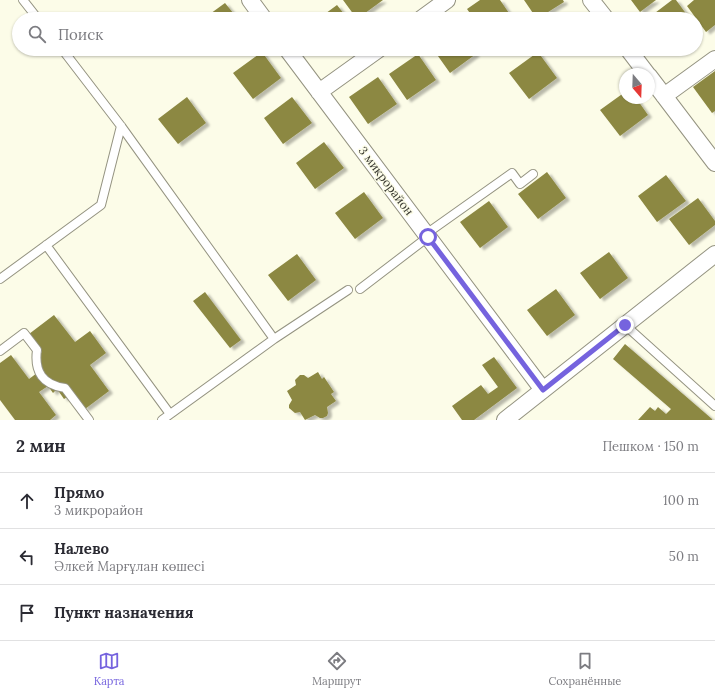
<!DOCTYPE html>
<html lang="ru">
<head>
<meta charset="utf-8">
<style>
  :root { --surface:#fff; --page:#f7f7f7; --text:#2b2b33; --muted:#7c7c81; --line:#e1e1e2; --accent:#7563de }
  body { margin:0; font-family:Lora,serif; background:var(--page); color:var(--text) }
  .compass { position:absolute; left:619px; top:68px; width:36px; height:36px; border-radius:50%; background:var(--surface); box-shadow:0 1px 3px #0004; rotate:161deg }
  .stop { position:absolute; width:12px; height:12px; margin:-9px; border:3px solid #7563de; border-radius:50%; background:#fff }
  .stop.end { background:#7563de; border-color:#fff; box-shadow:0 1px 4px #0008 }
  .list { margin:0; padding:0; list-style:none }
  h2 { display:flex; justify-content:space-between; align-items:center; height:52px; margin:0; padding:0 16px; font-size:17px }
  h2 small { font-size:13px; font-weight:400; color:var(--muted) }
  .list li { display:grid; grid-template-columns:26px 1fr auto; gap:12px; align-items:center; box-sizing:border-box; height:56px; padding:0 16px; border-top:1px solid var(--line) }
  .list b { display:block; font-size:15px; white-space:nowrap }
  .list p { margin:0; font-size:13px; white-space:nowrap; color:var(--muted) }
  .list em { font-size:13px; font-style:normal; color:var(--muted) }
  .icon { flex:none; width:22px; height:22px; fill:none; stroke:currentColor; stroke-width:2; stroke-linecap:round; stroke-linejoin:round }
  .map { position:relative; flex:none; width:715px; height:420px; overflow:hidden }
  .search { position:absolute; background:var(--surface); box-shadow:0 1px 3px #0004; left:12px; right:12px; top:12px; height:44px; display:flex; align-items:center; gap:10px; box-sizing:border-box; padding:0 14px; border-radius:22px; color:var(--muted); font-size:15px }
  .sheet { height:220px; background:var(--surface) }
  nav { display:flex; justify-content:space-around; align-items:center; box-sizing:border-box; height:56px; border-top:1px solid var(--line); background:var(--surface); font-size:11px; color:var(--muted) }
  nav a { display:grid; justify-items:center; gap:2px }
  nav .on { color:var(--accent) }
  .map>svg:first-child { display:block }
  .building { fill:#8c8843; filter:url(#shadow) }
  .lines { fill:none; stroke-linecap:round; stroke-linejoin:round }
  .service-casing { stroke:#949381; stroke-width:10 }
  .minor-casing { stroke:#949381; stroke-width:18 }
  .service { stroke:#fff; stroke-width:8 }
  .minor { stroke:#fff; stroke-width:16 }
  .route { stroke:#7563de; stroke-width:5 }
  .labels { text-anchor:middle; stroke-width:3; stroke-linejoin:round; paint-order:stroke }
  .street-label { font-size:12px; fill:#383831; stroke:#fcfce8 }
</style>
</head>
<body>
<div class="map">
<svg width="715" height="420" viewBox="0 0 715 420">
  <defs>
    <filter id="shadow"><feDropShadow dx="4" dy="2.5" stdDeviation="1" flood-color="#0004"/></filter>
  </defs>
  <rect width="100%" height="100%" fill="#fcfce8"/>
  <!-- building -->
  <path class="building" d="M343,0H383L357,19Z
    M480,0H500L513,19H474L467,9Z
    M524,0H563L564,2L537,19Z
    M631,0H656L640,12Z
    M672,0H676L690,19H647Z
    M694,0H715V25L706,32L687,6Z
    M225,3L238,19H203Z
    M337,5L348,19H318Z
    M433,49H472L476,54L450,73Z
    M262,52L281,78L253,99L233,73Z
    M538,52L557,78L529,99L509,73Z
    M418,54L436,80L407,100L389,74Z
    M715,71V111L712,113L693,87Z
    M378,77L397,104L368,124L349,97Z
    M625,92V98H636L648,115L620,136L600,110Z
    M187,97L206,123L178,144L158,119Z
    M292,97L312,123L283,144L264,118Z
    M324,142L344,168L315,189L296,163Z
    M547,172L566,198L538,219L518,194Z
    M666,175L686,201L657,222L638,196Z
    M364,192L383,218L355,239L335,213Z
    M698,198L715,221V225L689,245L669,219Z
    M489,201L508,227L480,248L460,222Z
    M609,252L628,278L600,299L580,273Z
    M297,254L316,280L288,301L268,275Z
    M556,289L575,315L547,336L527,310Z
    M205,292L241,340L230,348L193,301Z
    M54,315L75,342L90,331L106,353L90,365L109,391L85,409L73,393L64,399L57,389L53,393L48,386L39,392L56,415L50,420H15L0,400V363L11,355L29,379L37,373L34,358L42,352L29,334Z
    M625,344L712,419V420H638L650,407L655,411L658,407L666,414L671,409L613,359Z
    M494,357L517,388L474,420H462L452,406L481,385L488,394L498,387L482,365Z
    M318,372L322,379L324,377L334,392L331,394L336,401L327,407L328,413L327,416L323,418H320L315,415L305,420L300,412L295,413L289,408V405L292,400L287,391L296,385L295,380L300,375H304L308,378Z"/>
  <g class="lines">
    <defs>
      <path id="service" d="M23,0L38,19
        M62,49L121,126L274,339
        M426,234L512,173L520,184L533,174
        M46,245L170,414
        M0,279L101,205L121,126
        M360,289L428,237
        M625,325L715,406
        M0,351L24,333L37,350C34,372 43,385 65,388L89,420
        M162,420L274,339L348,290"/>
      <path id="minor" d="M250,0L264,19
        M591,0L606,19
        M421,19L447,0
        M287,49L543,390
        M628,49L647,74
        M649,76L715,163
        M319,92L379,49
        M664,96L715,59
        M505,420L715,254"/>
    </defs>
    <!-- service casing -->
    <use href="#service" class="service-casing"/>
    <!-- minor casing -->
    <use href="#minor" class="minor-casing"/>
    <!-- service -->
    <use href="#service" class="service"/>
    <!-- minor -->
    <use href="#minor" class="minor"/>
  </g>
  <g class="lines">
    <!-- route -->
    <path class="route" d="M428,237L543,390L625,325"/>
  </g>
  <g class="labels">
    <!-- street labels -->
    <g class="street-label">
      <text transform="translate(386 181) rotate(53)" y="4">3 микрорайон</text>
    </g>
  </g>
</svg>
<svg class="compass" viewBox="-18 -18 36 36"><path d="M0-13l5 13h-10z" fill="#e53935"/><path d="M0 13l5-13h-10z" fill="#7c7c81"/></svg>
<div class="stop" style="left:428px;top:237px"></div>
<div class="stop end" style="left:625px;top:325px"></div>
<div class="search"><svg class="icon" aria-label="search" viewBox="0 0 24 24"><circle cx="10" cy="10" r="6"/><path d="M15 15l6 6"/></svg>Поиск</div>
</div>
<section class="sheet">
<h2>2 мин<small>Пешком · 150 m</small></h2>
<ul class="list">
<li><svg class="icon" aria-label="ahead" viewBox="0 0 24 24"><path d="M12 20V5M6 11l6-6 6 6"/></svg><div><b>Прямо</b><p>3 микрорайон</p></div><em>100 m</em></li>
<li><svg class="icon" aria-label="left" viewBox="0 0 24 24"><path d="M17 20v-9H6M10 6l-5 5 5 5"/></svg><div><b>Налево</b><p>Әлкей Марғұлан көшесі</p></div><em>50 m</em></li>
<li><svg class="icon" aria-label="arrive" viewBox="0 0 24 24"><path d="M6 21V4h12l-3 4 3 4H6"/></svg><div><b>Пункт назначения</b></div></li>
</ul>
</section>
<nav>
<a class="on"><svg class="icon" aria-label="map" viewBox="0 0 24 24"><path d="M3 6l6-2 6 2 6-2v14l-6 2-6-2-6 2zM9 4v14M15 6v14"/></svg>Карта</a>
<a><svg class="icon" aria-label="directions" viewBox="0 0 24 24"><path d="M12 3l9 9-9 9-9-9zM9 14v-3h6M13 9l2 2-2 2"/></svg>Маршрут</a>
<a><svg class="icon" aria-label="saved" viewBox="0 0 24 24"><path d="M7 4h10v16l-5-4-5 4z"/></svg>Сохранённые</a>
</nav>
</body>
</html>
